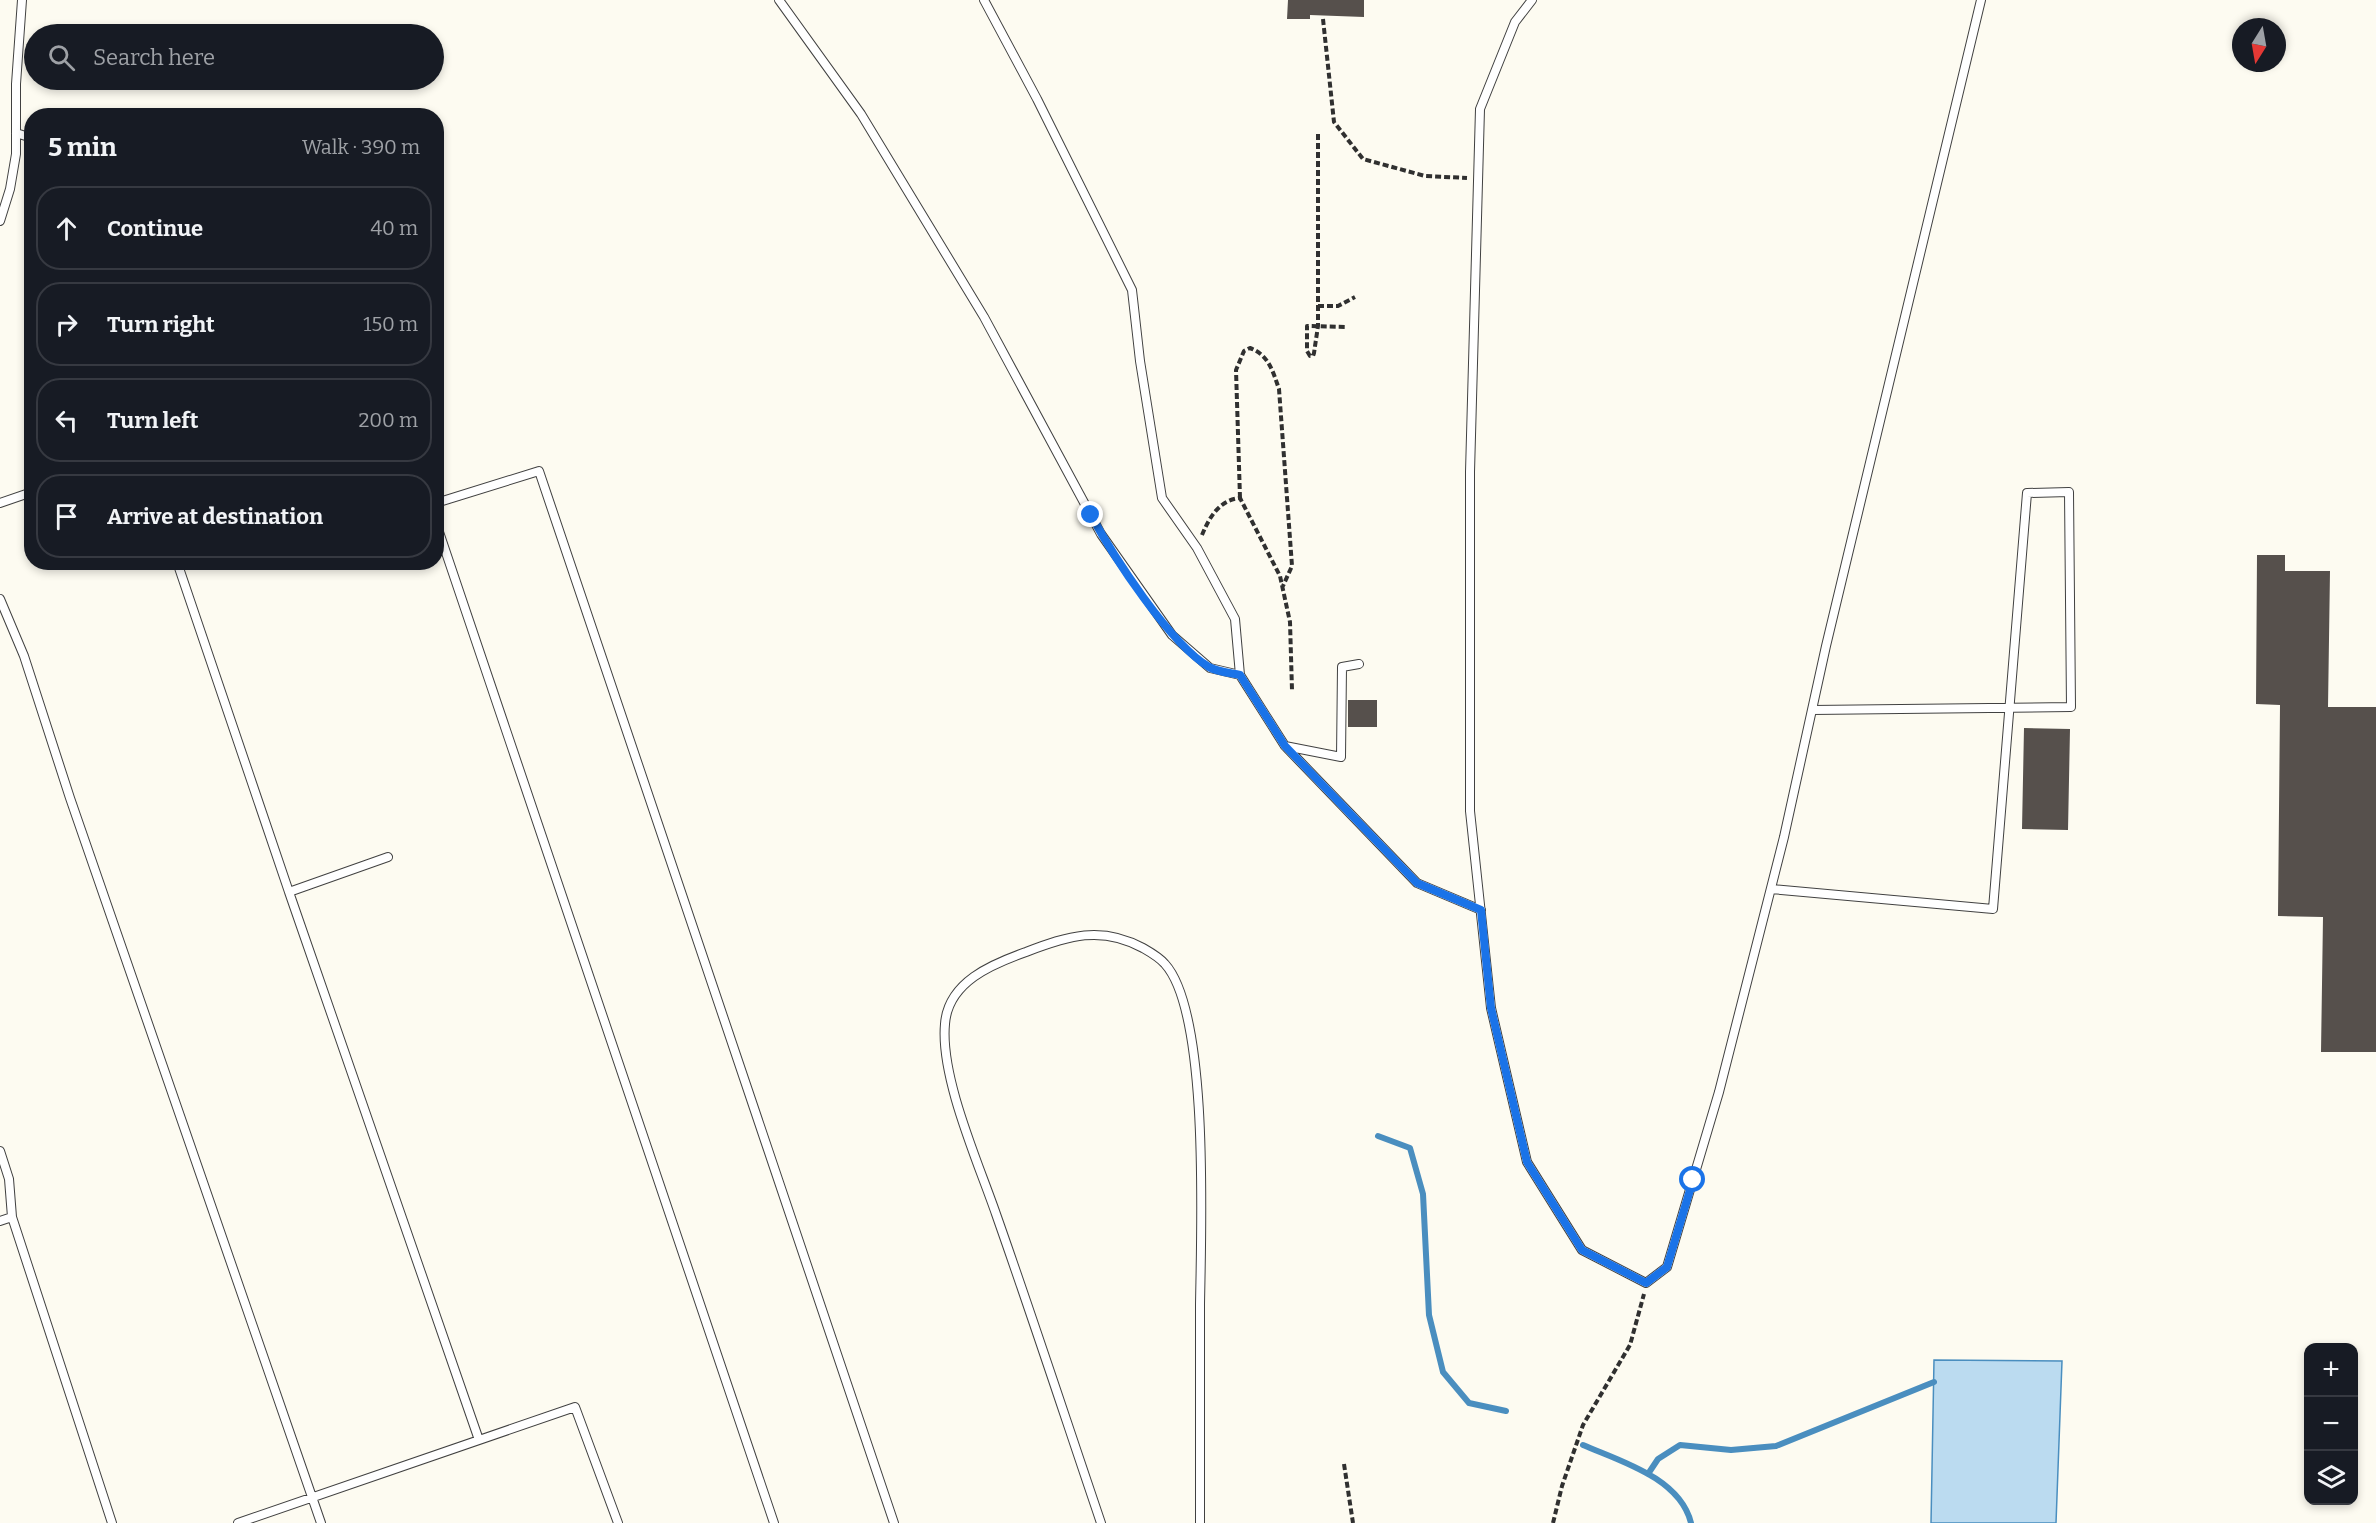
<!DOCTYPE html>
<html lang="en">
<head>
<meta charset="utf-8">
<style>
  :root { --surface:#171b24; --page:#20242c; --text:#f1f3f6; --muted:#9ea1a6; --line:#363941 }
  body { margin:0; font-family:Bitter,serif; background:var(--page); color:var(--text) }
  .controls { position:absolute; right:18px; bottom:18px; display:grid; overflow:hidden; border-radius:12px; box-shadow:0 3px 9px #0003 }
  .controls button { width:54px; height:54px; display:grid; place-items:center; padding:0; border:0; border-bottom:2px solid var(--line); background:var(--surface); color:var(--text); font:30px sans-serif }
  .compass { position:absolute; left:2232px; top:18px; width:54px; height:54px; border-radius:50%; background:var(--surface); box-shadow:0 3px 9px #0003; rotate:191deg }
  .stop { position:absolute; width:18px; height:18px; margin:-14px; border:4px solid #1a73e8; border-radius:50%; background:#fff }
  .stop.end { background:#1a73e8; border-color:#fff; box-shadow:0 2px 6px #0008 }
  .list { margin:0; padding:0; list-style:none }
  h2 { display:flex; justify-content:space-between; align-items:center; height:78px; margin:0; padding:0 24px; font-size:26px }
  h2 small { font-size:20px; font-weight:400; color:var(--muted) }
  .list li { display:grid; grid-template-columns:39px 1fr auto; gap:18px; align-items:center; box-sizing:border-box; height:84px; margin:0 12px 12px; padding:0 12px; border:2px solid var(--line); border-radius:24px }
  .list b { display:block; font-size:22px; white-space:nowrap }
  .list em { font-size:20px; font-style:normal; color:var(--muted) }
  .icon { flex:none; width:33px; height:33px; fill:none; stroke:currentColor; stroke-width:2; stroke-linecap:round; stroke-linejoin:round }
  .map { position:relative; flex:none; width:2376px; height:1523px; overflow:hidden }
  .search { position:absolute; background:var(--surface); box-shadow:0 3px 9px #0003; left:24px; top:24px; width:420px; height:66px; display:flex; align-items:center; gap:15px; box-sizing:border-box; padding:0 21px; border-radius:33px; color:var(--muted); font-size:22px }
  .panel { position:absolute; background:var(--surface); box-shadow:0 3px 9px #0003; left:24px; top:108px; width:420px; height:462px; border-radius:24px }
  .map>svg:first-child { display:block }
  .water { fill:#bbdbf0; stroke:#4a8ebf; stroke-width:1.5 }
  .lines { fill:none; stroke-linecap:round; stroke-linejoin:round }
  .stream { stroke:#4a8ebf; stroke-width:6 }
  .building { fill:#56504c }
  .lane-casing { stroke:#414141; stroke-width:10 }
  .path { stroke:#303030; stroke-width:4; stroke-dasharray:6 3; stroke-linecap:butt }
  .lane { stroke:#fff; stroke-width:8 }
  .route { stroke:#1a73e8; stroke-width:8 }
</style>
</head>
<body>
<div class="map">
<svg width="2376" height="1523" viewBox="0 0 2376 1523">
  <rect width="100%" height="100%" fill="#fdfbf1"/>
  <!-- water -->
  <path class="water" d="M1934,1360L2062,1361L2056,1523H1931Z"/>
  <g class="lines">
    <!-- stream -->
    <path class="stream" d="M1378,1136L1410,1148L1423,1194L1429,1315L1443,1372L1469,1403L1506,1411
      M1583,1445C1620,1461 1680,1478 1691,1523
      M1648,1474L1658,1459L1680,1445L1731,1450L1776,1446L1934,1382"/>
  </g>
  <!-- building -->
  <path class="building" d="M1288,0H1364V17L1310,15V19H1287Z
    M2257,555H2285V571H2330L2328,707H2376V1052H2321L2323,917L2278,916L2280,705L2256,704Z
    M1348,700H1377V727H1348Z
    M2024,728L2070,729L2068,830L2022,829Z"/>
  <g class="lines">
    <defs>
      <path id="lane" d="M779,0L861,114L984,317L1101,534L1172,635L1210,668L1240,675L1285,746L1341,757L1342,667L1359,664
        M984,0L1037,99L1132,290L1140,361L1162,498L1197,548L1235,619L1240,675
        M1532,0L1515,22L1480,109L1470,472V811L1491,1008L1527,1162L1582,1250L1646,1283L1667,1267L1719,1092L1784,837L1826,646L1981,0
        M16,133L32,138
        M0,221L10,189L16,154V84L22,0
        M0,503L32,492
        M436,503L539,471L894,1523
        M436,523L774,1523
        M177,562L289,892
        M0,599L24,656L70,798L321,1523
        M1286,747L1417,883L1481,910
        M388,857L289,892L479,1440
        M1771,889L1993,909L2027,493L2069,492L2071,707L1812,710
        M0,1151L9,1179L12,1217
        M0,1221L12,1217L112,1523
        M238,1523L575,1407L618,1523
        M1101,1523C1066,1420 1032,1316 996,1214C978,1162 940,1077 945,1024C948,982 992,964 1026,952C1068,936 1101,925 1143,948C1150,952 1159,957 1165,964C1210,1014 1201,1233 1200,1305C1200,1378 1200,1450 1200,1523"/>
    </defs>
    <!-- lane casing -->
    <use href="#lane" class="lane-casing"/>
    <!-- path -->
    <path class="path" d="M1323,19L1334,122L1363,159L1425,176L1467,178
      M1318,134V326L1314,353L1313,356H1310L1307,351V326L1347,327
      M1318,306H1338L1355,297
      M1240,498L1236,370L1244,351L1250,348C1269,355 1273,372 1279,389L1292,566L1283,586
      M1202,535C1209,518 1219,500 1240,498L1280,576L1290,622L1292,690
      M1344,1464L1353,1523
      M1553,1523L1562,1486L1583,1425L1630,1345L1644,1294"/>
    <!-- lane -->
    <use href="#lane" class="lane"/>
  </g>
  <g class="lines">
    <!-- route -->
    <path class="route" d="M1091,515C1113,556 1170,644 1209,667C1217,672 1231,673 1240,675L1285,746L1417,883L1481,910L1491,1008L1527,1162L1582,1250L1646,1283L1667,1267L1693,1180"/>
  </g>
</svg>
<div class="controls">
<button>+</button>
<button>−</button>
<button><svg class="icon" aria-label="layers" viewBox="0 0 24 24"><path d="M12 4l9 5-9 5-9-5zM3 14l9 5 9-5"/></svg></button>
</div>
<svg class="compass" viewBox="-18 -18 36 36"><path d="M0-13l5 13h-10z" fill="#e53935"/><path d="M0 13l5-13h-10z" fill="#9ea1a6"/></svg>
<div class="stop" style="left:1693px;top:1180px"></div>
<div class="stop end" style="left:1091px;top:515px"></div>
<div class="search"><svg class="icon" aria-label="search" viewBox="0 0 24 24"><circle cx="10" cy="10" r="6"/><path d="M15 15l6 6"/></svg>Search here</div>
<section class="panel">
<h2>5 min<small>Walk · 390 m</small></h2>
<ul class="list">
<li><svg class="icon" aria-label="ahead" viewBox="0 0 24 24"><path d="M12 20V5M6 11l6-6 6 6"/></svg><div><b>Continue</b></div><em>40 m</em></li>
<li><svg class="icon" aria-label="right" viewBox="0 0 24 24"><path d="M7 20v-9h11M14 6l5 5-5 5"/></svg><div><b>Turn right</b></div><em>150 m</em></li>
<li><svg class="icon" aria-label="left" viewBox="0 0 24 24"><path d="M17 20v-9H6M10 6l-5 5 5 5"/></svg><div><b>Turn left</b></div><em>200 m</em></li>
<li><svg class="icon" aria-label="arrive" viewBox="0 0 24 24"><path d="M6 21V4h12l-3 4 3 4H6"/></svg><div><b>Arrive at destination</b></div></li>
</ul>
</section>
</div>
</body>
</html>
